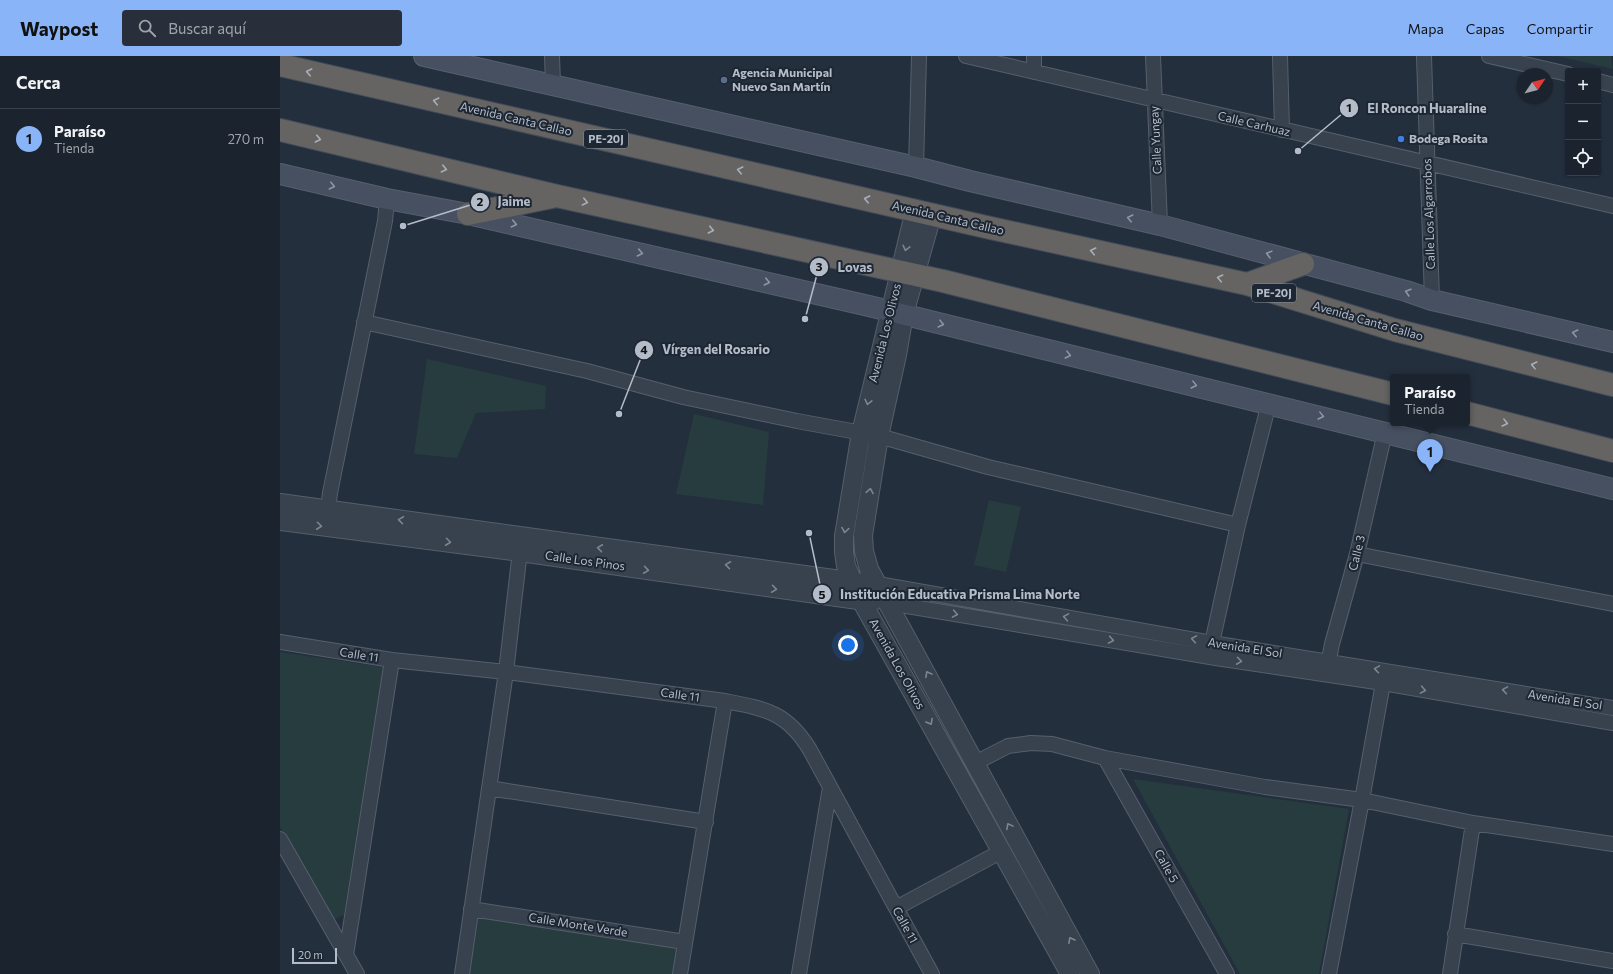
<!DOCTYPE html>
<html lang="es">
<head>
<meta charset="utf-8">
<style>
  :root { --surface:#1b232e; --page:#282f3a; --text:#f1f3f6; --muted:#a0a4aa; --line:#39404a; --accent:#8ab4f8 }
  body { margin:0; font-family:Commissioner,sans-serif; background:var(--page); color:var(--text) }
  .controls { position:absolute; right:12px; top:12px; display:grid; overflow:hidden; border-radius:4px; box-shadow:0 1px 3px #0004 }
  .controls button { width:36px; height:36px; display:grid; place-items:center; padding:0; border:0; border-bottom:1px solid var(--line); background:var(--surface); color:var(--text); font:20px sans-serif }
  .compass { position:absolute; left:1237px; top:12px; width:36px; height:36px; border-radius:50%; background:var(--surface); box-shadow:0 1px 3px #0004; rotate:55deg }
  .scale { position:absolute; left:12px; bottom:10px; width:45px; box-sizing:border-box; padding-left:4px; border:2px solid #b4bcc9; border-top:0; font-size:11px; line-height:14px; white-space:nowrap; color:#b4bcc9; -webkit-text-stroke:3px #1d2633; paint-order:stroke }
  .you { position:absolute; left:568px; top:589px; width:14px; height:14px; margin:-10px; border:3px solid #fff; border-radius:50%; background:#1a73e8; box-shadow:0 0 0 6px #1a73e833 }
  .badge { display:grid; place-items:center; width:26px; height:26px; border-radius:50%; background:var(--accent); color:#111; font-size:13px; font-weight:700 }
  .pin { position:absolute; translate:-50% -33px; filter:drop-shadow(0 1px 2px #0008) }
  .pin::after { content:''; position:absolute; top:21px; width:14px; height:12px; background:inherit; clip-path:polygon(0 0,100% 0,50% 100%) }
  .popup { position:absolute; left:1110px; top:318px; width:80px; height:52px; box-sizing:border-box; display:grid; place-content:center; border-radius:4px; background:var(--surface); filter:drop-shadow(0 1px 3px #0005); font-size:13px; white-space:nowrap; color:var(--muted) }
  .popup b { font-size:15px; color:var(--text) }
  .popup::after { content:''; position:absolute; left:50%; top:100%; margin-left:-8px; border:8px solid transparent; border-top-color:var(--surface) }
  .list { margin:0; padding:0; list-style:none }
  h2 { display:flex; justify-content:space-between; align-items:center; height:52px; margin:0; padding:0 16px; font-size:17px }
  h2 small { font-size:13px; font-weight:400; color:var(--muted) }
  .list li { display:grid; grid-template-columns:26px 1fr auto; gap:12px; align-items:center; box-sizing:border-box; height:60px; padding:0 16px; border-top:1px solid var(--line) }
  .list b { display:block; font-size:15px; white-space:nowrap }
  .list p { margin:0; font-size:13px; white-space:nowrap; color:var(--muted) }
  .list em { font-size:13px; font-style:normal; color:var(--muted) }
  .icon { flex:none; width:22px; height:22px; fill:none; stroke:currentColor; stroke-width:2; stroke-linecap:round; stroke-linejoin:round }
  .map { position:relative; flex:none; width:1333px; height:918px; overflow:hidden }
  header { display:flex; align-items:center; gap:24px; box-sizing:border-box; height:56px; padding:0 20px; background:var(--accent); color:#111 }
  header strong { font-size:19px }
  nav { display:flex; gap:22px; margin-inline-start:auto; font-size:14px }
  .search { width:280px; height:36px; background:var(--page); display:flex; align-items:center; gap:10px; box-sizing:border-box; padding:0 14px; border-radius:4px; color:var(--muted); font-size:15px }
  main { display:flex }
  aside { flex:1; background:var(--surface) }
  .map>svg:first-child { display:block }
  .green { fill:#263c3f }
  .lines { fill:none; stroke-linecap:round; stroke-linejoin:round }
  .minor-casing { stroke:#565f6c; stroke-width:16 }
  .tertiary-casing { stroke:#565f6c; stroke-width:20 }
  .secondary-casing { stroke:#565f6c; stroke-width:22 }
  .trunk-casing { stroke:#434c59; stroke-width:24 }
  .minor { stroke:#38414e; stroke-width:14 }
  .tertiary { stroke:#38414e; stroke-width:18 }
  .secondary { stroke:#465061; stroke-width:20 }
  .trunk { stroke:#656462; stroke-width:22 }
  .oneway { stroke:#a8afba }
  .oneway2 { stroke:#8e96a5 }
  .oneway3 { stroke:#7c8592 }
  .service-dot { fill:#5c6f8a; stroke:#1d2633; stroke-width:1.5 }
  .shop-dot { fill:#3f7fe0; stroke:#1d2633; stroke-width:1.5 }
  .labels { text-anchor:middle; stroke-width:4; stroke-linejoin:round; paint-order:stroke }
  .shield { fill:#1d2633; stroke:#878f9c; stroke-width:1 }
  .shield-label { font-size:11px; font-weight:bold; fill:#b4bcc9 }
  .poi-label { font-size:12px; font-weight:bold; fill:#b4bcc9; stroke:#1d2633; text-anchor:start }
  .street-label { font-size:12px; fill:#b4bcc9; stroke:#1d2633 }
  .leader { fill:none; stroke:#b4bcc9; stroke-width:1.5 }
  .callout-dot { fill:#b4bcc9; stroke:#1d2633; stroke-width:1.5 }
  .mark-label { font-size:12px; text-anchor:middle; font-weight:bold; fill:#111 }
  .callout-label { font-size:13px; text-anchor:middle; font-weight:bold; fill:#b4bcc9; stroke:#1d2633; stroke-width:4; stroke-linejoin:round; paint-order:stroke }
</style>
</head>
<body>
<header>
<strong>Waypost</strong>
<div class="search"><svg class="icon" aria-label="search" viewBox="0 0 24 24"><circle cx="10" cy="10" r="6"/><path d="M15 15l6 6"/></svg>Buscar aquí</div>
<nav><a>Mapa</a><a>Capas</a><a>Compartir</a></nav>
</header>
<main>
<aside>
<h2>Cerca<small></small></h2>
<ul class="list">
<li><span class="badge">1</span><div><b>Paraíso</b><p>Tienda</p></div><em>270 m</em></li>
</ul>
</aside>
<div class="map">
<svg width="1333" height="918" viewBox="0 0 1333 918">
  <rect width="100%" height="100%" fill="#242f3e"/>
  <!-- green -->
  <path class="green" d="M1277,0H1331L1333,13Z
    M147,303L266,330L265,353L196,357L177,402L134,398Z
    M414,358L489,376L483,449L396,438Z
    M709,444L741,451L726,516L694,509Z
    M0,596L103,611L64,859L53,864L0,771Z
    M853,723L1069,753L1039,918H960Z
    M199,861L398,892L393,918H189Z"/>
  <g class="lines">
    <defs>
      <path id="minor" d="M272,0L273,29
        M686,0L1333,150
        M754,0V16
        M873,0L880,169
        M1000,0L1002,74
        M1144,0L1152,244
        M1209,0L1288,18
        M1318,25L1333,29
        M636,111L639,0
        M84,266L307,315L403,341L517,365L599,380L708,411L958,469
        M48,454L50,437L105,165L107,143
        M1077,498L1333,548
        M598,528L932,587L1333,652
        M609,547L936,602L1103,627L1333,667
        M0,586L112,604L226,616L445,645C486,653 507,656 530,694L652,918
        M932,587L958,469L989,347
        M1047,614L1052,588L1077,498L1105,376
        M825,702L947,918
        M695,707L728,690L751,687L772,688L825,702L985,731L1082,744L1193,767L1333,788
        M209,732L426,766
        M0,783L77,918
        M616,852L722,795
        M191,853L405,886
        M1175,878L1333,905
        M66,899L112,604
        M182,918L226,616L241,486
        M400,918L445,645
        M519,918L550,731
        M1049,918L1082,744L1103,627
        M1170,918L1193,767"/>
      <path id="tertiary" d="M635,154L581,377L564,480V496L566,510L582,546L790,918
        M652,159L624,258L617,299L599,380L583,479L584,495L589,513L810,918
        M0,447L583,527
        M0,465L240,496L592,546"/>
      <path id="secondary" d="M144,0L636,111L690,125L880,169L1126,235L1152,244L1333,286
        M0,118L107,143L188,158L589,250L1333,433"/>
      <path id="trunk" d="M0,9L706,171L967,228L1115,274L1333,329
        M0,74L277,140L663,225L1113,338
        M188,158L272,141
        M967,228L1023,208
        M1187,357L1333,395"/>
    </defs>
    <!-- minor casing -->
    <use href="#minor" class="minor-casing"/>
    <!-- tertiary casing -->
    <use href="#tertiary" class="tertiary-casing"/>
    <!-- secondary casing -->
    <use href="#secondary" class="secondary-casing"/>
    <!-- trunk casing -->
    <use href="#trunk" class="trunk-casing"/>
    <!-- minor -->
    <use href="#minor" class="minor"/>
    <!-- tertiary -->
    <use href="#tertiary" class="tertiary"/>
    <!-- secondary -->
    <use href="#secondary" class="secondary"/>
    <!-- trunk -->
    <use href="#trunk" class="trunk"/>
  </g>
  <!-- one-way arrows -->
  <defs><path id="oneway-chevron" d="M-2-3.5L2.5 0L-2 3.5" fill="none" stroke-width="1.6" stroke-linecap="round" stroke-linejoin="round"/></defs>
  <g class="oneway">
    <use href="#oneway-chevron" transform="translate(29 16) rotate(-167)"/>
    <use href="#oneway-chevron" transform="translate(156 45) rotate(-167)"/>
    <use href="#oneway-chevron" transform="translate(38 83) rotate(13)"/>
    <use href="#oneway-chevron" transform="translate(164 113) rotate(13)"/>
    <use href="#oneway-chevron" transform="translate(460 114) rotate(-167)"/>
    <use href="#oneway-chevron" transform="translate(587 143) rotate(-167)"/>
    <use href="#oneway-chevron" transform="translate(305 146) rotate(13)"/>
    <use href="#oneway-chevron" transform="translate(431 174) rotate(13)"/>
    <use href="#oneway-chevron" transform="translate(813 195) rotate(-168)"/>
    <use href="#oneway-chevron" transform="translate(940 222) rotate(-168)"/>
    <use href="#oneway-chevron" transform="translate(1254 309) rotate(-166)"/>
    <use href="#oneway-chevron" transform="translate(1225 367) rotate(14)"/>
  </g>
  <g class="oneway2">
    <use href="#oneway-chevron" transform="translate(52 130) rotate(13)"/>
    <use href="#oneway-chevron" transform="translate(850 162) rotate(-167)"/>
    <use href="#oneway-chevron" transform="translate(234 168) rotate(13)"/>
    <use href="#oneway-chevron" transform="translate(360 197) rotate(13)"/>
    <use href="#oneway-chevron" transform="translate(989 198) rotate(-165)"/>
    <use href="#oneway-chevron" transform="translate(487 226) rotate(13)"/>
    <use href="#oneway-chevron" transform="translate(1128 236) rotate(-163)"/>
    <use href="#oneway-chevron" transform="translate(661 268) rotate(14)"/>
    <use href="#oneway-chevron" transform="translate(1295 277) rotate(-167)"/>
    <use href="#oneway-chevron" transform="translate(788 299) rotate(14)"/>
    <use href="#oneway-chevron" transform="translate(914 329) rotate(14)"/>
    <use href="#oneway-chevron" transform="translate(1041 360) rotate(14)"/>
  </g>
  <g class="oneway3">
    <use href="#oneway-chevron" transform="translate(626 192) rotate(104)"/>
    <use href="#oneway-chevron" transform="translate(588 346) rotate(104)"/>
    <use href="#oneway-chevron" transform="translate(590 435) rotate(-81)"/>
    <use href="#oneway-chevron" transform="translate(121 464) rotate(-172)"/>
    <use href="#oneway-chevron" transform="translate(39 470) rotate(7)"/>
    <use href="#oneway-chevron" transform="translate(565 474) rotate(99)"/>
    <use href="#oneway-chevron" transform="translate(168 486) rotate(7)"/>
    <use href="#oneway-chevron" transform="translate(320 492) rotate(-172)"/>
    <use href="#oneway-chevron" transform="translate(448 509) rotate(-172)"/>
    <use href="#oneway-chevron" transform="translate(366 514) rotate(8)"/>
    <use href="#oneway-chevron" transform="translate(494 533) rotate(8)"/>
    <use href="#oneway-chevron" transform="translate(675 558) rotate(10)"/>
    <use href="#oneway-chevron" transform="translate(786 561) rotate(-170)"/>
    <use href="#oneway-chevron" transform="translate(914 583) rotate(-170)"/>
    <use href="#oneway-chevron" transform="translate(831 584) rotate(10)"/>
    <use href="#oneway-chevron" transform="translate(959 605) rotate(8)"/>
    <use href="#oneway-chevron" transform="translate(1097 613) rotate(-171)"/>
    <use href="#oneway-chevron" transform="translate(648 618) rotate(-118)"/>
    <use href="#oneway-chevron" transform="translate(1143 634) rotate(10)"/>
    <use href="#oneway-chevron" transform="translate(1225 634) rotate(-171)"/>
    <use href="#oneway-chevron" transform="translate(650 666) rotate(61)"/>
    <use href="#oneway-chevron" transform="translate(729 770) rotate(-118)"/>
    <use href="#oneway-chevron" transform="translate(791 884) rotate(-119)"/>
  </g>
  <!-- markers -->
  <circle class="service-dot" cx="444" cy="24" r="4"/>
  <circle class="shop-dot" cx="1121" cy="83" r="4"/>
  <g class="labels">
    <!-- shield labels -->
    <g class="shield">
      <rect x="304" y="74" width="44" height="18" rx="3"/>
      <rect x="972" y="228" width="44" height="18" rx="3"/>
    </g>
    <g class="shield-label">
      <text x="326" y="87">PE-20J</text>
      <text x="994" y="241">PE-20J</text>
    </g>
    <!-- poi labels -->
    <g class="poi-label">
      <text x="452" y="21">Agencia Municipal<tspan x="452" dy="14">Nuevo San Martín</tspan></text>
      <text x="1129" y="87">Bodega Rosita</text>
    </g>
    <!-- street labels -->
    <g class="street-label">
      <text transform="translate(236 63) rotate(13)" y="4">Avenida Canta Callao</text>
      <text transform="translate(974 68) rotate(13)" y="4">Calle Carhuaz</text>
      <text transform="translate(876 84) rotate(-93)" y="4">Calle Yungay</text>
      <text transform="translate(1149 158) rotate(-92)" y="4">Calle Los Algarrobos</text>
      <text transform="translate(668 162) rotate(13)" y="4">Avenida Canta Callao</text>
      <text transform="translate(1088 265) rotate(16)" y="4">Avenida Canta Callao</text>
      <text transform="translate(605 277) rotate(-76)" y="4">Avenida Los Olivos</text>
      <text transform="translate(1077 497) rotate(-76)" y="4">Calle 3</text>
      <text transform="translate(305 505) rotate(8)" y="4">Calle Los Pinos</text>
      <text transform="translate(965 592) rotate(9)" y="4">Avenida El Sol</text>
      <text transform="translate(79 599) rotate(9)" y="4">Calle 11</text>
      <text transform="translate(617 608) rotate(61)" y="4">Avenida Los Olivos</text>
      <text transform="translate(400 639) rotate(8)" y="4">Calle 11</text>
      <text transform="translate(1285 644) rotate(9)" y="4">Avenida El Sol</text>
      <text transform="translate(886 810) rotate(61)" y="4">Calle 5</text>
      <text transform="translate(298 869) rotate(9)" y="4">Calle Monte Verde</text>
      <text transform="translate(625 869) rotate(61)" y="4">Calle 11</text>
    </g>
  </g>
  <!-- callouts -->
  <path class="leader" d="M1018 95L1069 52M123 170L200 146M525 263L539 211M339 358L364 294M529 477L542 538"/>
  <g class="callout-dot">
    <circle cx="1018" cy="95" r="4"/>
    <circle cx="123" cy="170" r="4"/>
    <circle cx="525" cy="263" r="4"/>
    <circle cx="339" cy="358" r="4"/>
    <circle cx="529" cy="477" r="4"/>
    <circle cx="1069" cy="52" r="10"/>
    <circle cx="200" cy="146" r="10"/>
    <circle cx="539" cy="211" r="10"/>
    <circle cx="364" cy="294" r="10"/>
    <circle cx="542" cy="538" r="10"/>
  </g>
  <g class="mark-label">
    <text x="1069" y="56">1</text>
    <text x="200" y="150">2</text>
    <text x="539" y="215">3</text>
    <text x="364" y="298">4</text>
    <text x="542" y="543">5</text>
  </g>
  <g class="callout-label">
    <text x="1147" y="57">El Roncon Huaraline</text>
    <text x="234" y="150">Jaime</text>
    <text x="575" y="216">Lovas</text>
    <text x="436" y="298">Vírgen del Rosario</text>
    <text x="680" y="543">Institución Educativa Prisma Lima Norte</text>
  </g>
</svg>
<div class="controls">
<button>+</button>
<button>−</button>
<button><svg class="icon" aria-label="locate" viewBox="0 0 24 24"><circle cx="12" cy="12" r="6"/><path d="M12 2v4M12 18v4M2 12h4M18 12h4"/></svg></button>
</div>
<svg class="compass" viewBox="-18 -18 36 36"><path d="M0-13l5 13h-10z" fill="#e53935"/><path d="M0 13l5-13h-10z" fill="#a0a4aa"/></svg>
<div class="scale">20 m</div>
<div class="you"></div>
<div class="pin badge" style="left:1150px;top:416px">1</div>
<div class="popup"><b>Paraíso</b>Tienda</div>
</div>
</main>
</body>
</html>
